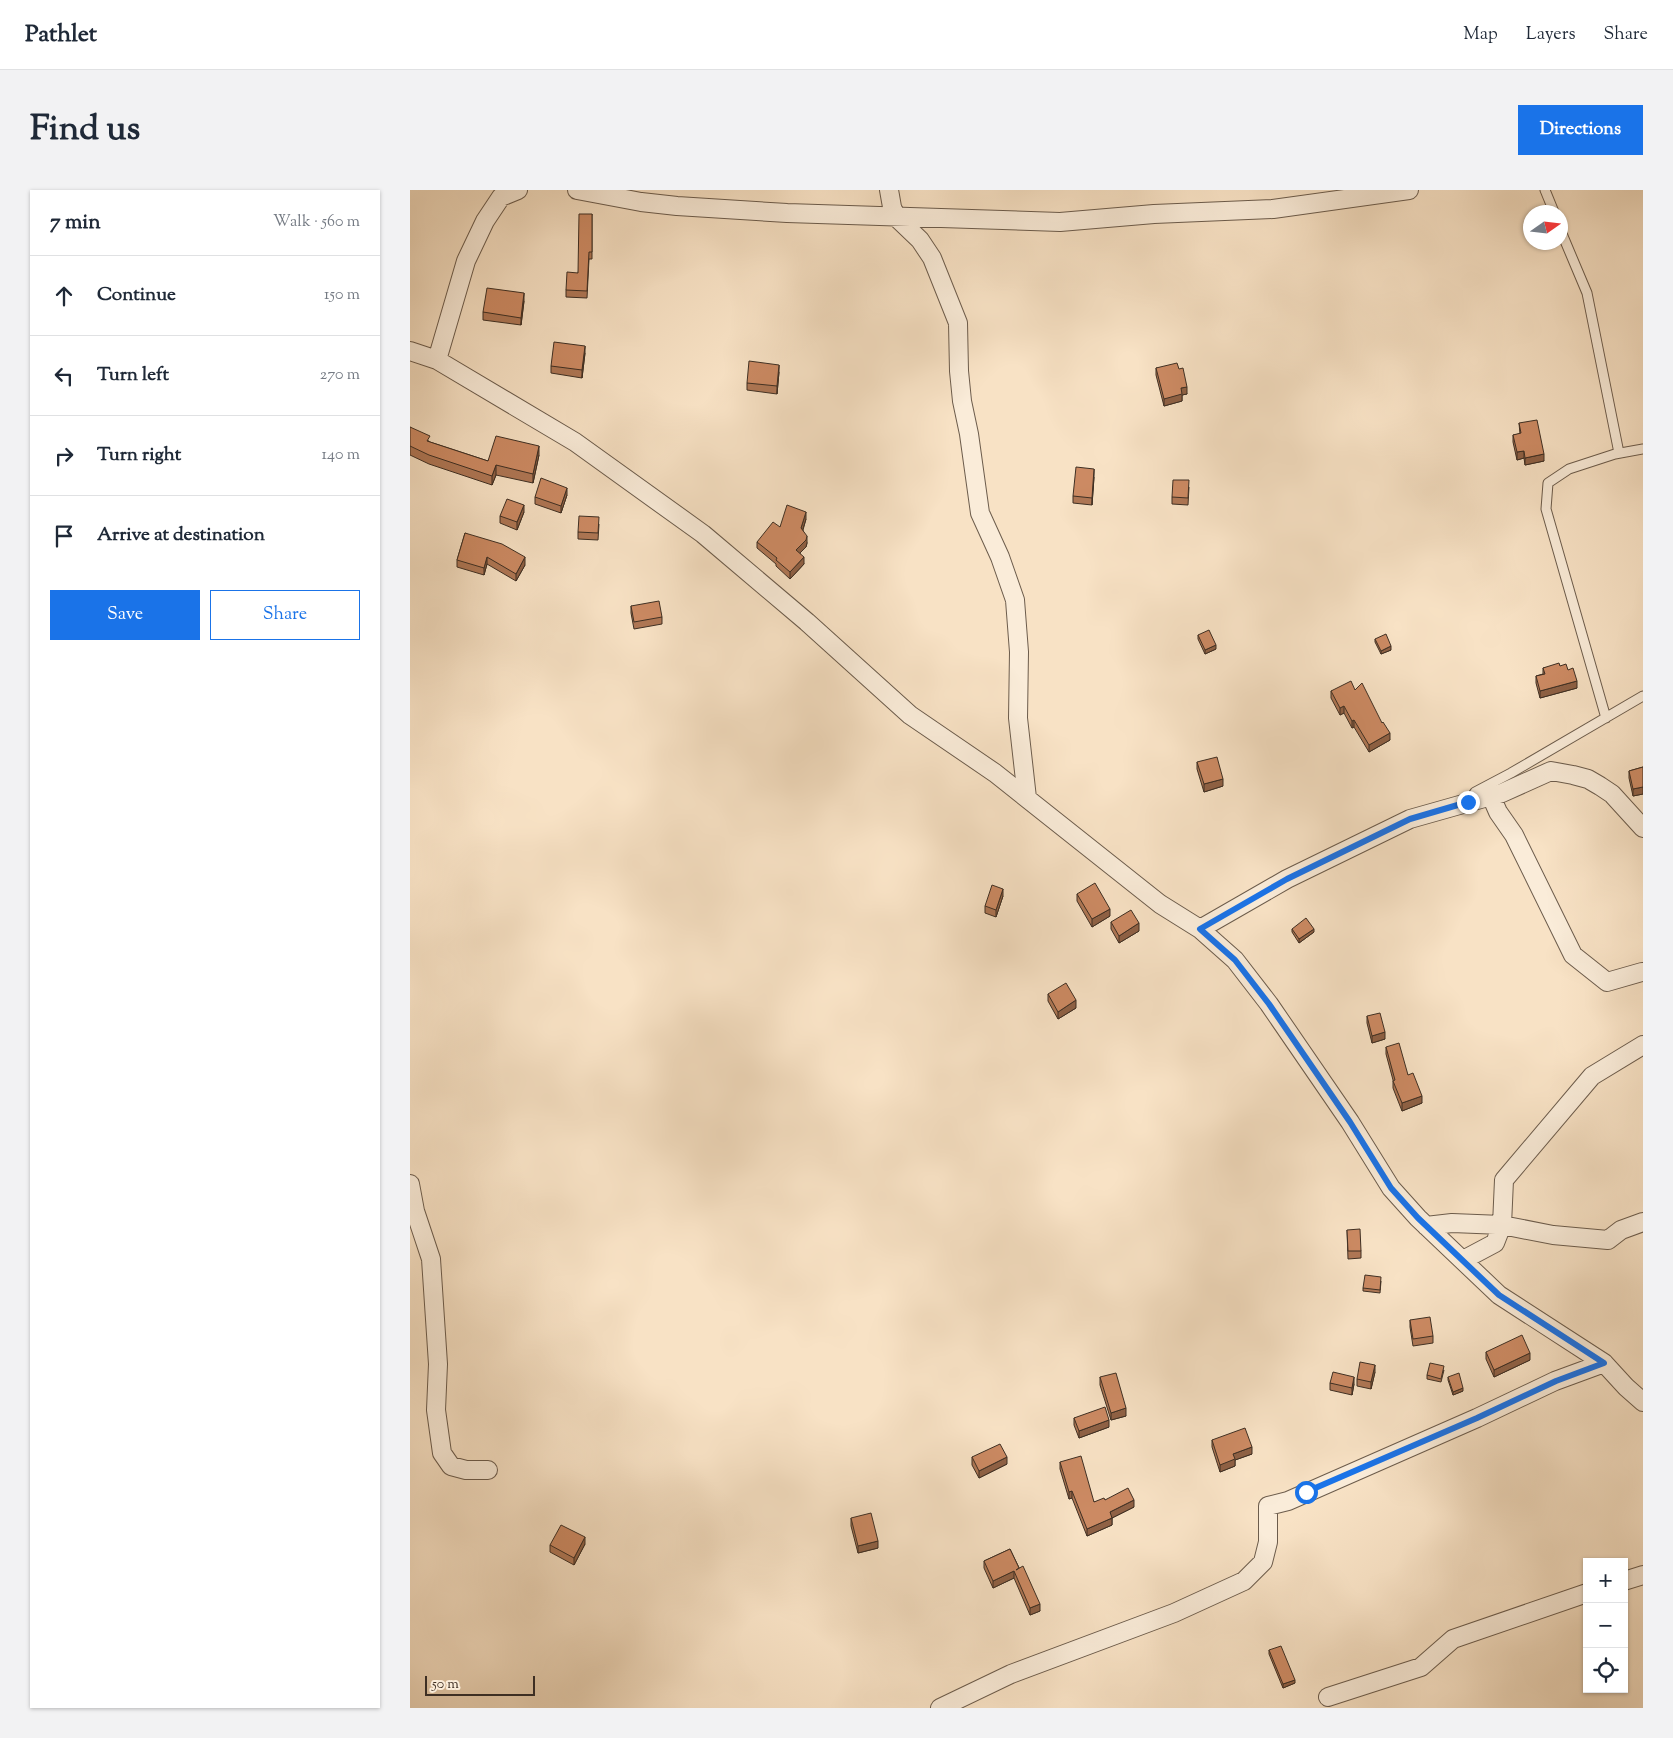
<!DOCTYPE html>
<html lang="en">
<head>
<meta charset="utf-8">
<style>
  :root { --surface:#fff; --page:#f2f2f3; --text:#1f2937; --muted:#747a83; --line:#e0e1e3; --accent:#1a73e8 }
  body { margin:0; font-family:"Sorts Mill Goudy",serif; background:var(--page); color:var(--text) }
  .controls { position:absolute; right:15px; bottom:15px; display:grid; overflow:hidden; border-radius:0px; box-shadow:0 1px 4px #0004 }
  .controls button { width:45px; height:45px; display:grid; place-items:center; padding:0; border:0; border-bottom:1px solid var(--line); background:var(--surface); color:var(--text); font:25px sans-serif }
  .compass { position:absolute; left:1113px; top:15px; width:45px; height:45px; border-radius:50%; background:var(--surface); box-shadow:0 1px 4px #0004; rotate:76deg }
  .scale { position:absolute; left:15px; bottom:12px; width:110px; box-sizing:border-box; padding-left:5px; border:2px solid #3e2f23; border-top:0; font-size:14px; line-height:18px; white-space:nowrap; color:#3e2f23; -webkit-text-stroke:4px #faecd9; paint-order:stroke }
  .stop { position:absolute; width:15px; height:15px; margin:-11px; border:4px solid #1a73e8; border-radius:50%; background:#fff }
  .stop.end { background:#1a73e8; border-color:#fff; box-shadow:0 1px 5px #0008 }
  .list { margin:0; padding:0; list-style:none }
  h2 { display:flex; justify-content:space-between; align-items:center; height:65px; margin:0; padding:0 20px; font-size:21px }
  h2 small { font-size:16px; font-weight:400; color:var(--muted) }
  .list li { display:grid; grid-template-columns:32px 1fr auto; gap:15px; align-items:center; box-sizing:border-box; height:80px; padding:0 20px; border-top:1px solid var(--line) }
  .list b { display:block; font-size:19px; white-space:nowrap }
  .list em { font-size:16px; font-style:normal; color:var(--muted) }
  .actions { display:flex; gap:10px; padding:15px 20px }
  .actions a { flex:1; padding:11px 0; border:1px solid var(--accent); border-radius:0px; text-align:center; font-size:18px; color:var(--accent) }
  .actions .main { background:var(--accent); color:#fff }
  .icon { flex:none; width:28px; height:28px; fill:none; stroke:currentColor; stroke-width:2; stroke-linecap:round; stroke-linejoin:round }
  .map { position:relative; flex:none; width:1233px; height:1518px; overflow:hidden; border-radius:0px }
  header { display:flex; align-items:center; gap:30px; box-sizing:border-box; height:70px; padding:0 25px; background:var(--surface); border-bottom:1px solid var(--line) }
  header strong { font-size:24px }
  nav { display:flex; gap:28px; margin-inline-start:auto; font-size:18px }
  .intro { display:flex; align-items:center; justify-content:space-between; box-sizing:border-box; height:120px; padding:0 30px }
  h1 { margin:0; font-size:35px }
  .button { padding:12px 22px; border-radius:0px; background:var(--accent); color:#fff; font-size:18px; font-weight:700 }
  main { display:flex; gap:30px; padding:0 30px }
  aside { flex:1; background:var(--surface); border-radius:0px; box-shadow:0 1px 4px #0004 }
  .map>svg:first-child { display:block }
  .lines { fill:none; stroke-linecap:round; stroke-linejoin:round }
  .lane-casing { stroke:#6c5c4c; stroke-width:11 }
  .street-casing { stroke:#6c5c4c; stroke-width:20 }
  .lane { stroke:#faecd9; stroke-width:9 }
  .street { stroke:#faecd9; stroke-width:18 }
  .wall { fill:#af7755; stroke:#3e2f23 }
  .shaded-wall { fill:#8f6145; stroke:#3e2f23 }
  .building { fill:#cc8a63; stroke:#3e2f23 }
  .route { stroke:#1a73e8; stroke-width:6 }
</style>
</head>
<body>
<header>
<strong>Pathlet</strong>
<nav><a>Map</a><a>Layers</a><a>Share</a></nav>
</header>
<div class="intro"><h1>Find us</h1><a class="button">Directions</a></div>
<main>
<aside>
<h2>7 min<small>Walk · 560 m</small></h2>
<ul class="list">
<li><svg class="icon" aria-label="ahead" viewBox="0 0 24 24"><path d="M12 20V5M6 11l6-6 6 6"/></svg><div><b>Continue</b></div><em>150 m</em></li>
<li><svg class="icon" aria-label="left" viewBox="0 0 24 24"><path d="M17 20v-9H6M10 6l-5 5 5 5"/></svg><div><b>Turn left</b></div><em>270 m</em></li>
<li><svg class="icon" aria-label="right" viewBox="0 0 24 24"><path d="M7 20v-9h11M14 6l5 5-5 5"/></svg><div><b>Turn right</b></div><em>140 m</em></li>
<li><svg class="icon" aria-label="arrive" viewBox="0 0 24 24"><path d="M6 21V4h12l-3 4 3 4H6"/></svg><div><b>Arrive at destination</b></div></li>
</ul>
<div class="actions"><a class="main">Save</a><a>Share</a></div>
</aside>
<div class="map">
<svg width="1233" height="1518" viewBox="0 0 1233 1518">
  <rect width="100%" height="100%" fill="#f8e2c5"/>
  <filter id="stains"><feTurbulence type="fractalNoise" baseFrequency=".004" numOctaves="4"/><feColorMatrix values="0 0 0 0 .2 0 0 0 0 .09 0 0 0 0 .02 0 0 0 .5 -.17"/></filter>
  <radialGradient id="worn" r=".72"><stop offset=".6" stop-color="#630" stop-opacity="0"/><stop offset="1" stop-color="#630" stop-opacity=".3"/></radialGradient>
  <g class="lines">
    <defs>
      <path id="lane" d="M1135,0L1144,22
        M1150,39L1177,103L1209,263
        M1196,528L1136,319L1138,293L1159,279L1205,264L1233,259
        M1060,609L1065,602L1101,583L1233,506"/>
      <path id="street" d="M167,0L231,12L267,16L377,23L650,32L744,24L863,19L999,0
        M479,0L482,17L486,27L510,50L522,68L548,133L549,181L552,211L559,244L570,323L590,367L605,410L609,462L608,528L617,608
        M0,161L27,170L165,252L293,344L397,432L500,525L585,583L750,714L790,739L825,770L859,814L940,932L981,998L1008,1028L1089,1105L1194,1173L1216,1197L1233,1212
        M27,170L56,71L75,31L91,7L108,0
        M1081,606L1088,622L1104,645L1163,765L1197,792L1232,782
        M790,739L877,689L1000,629L1092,603L1141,581L1163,585L1178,589L1190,596L1202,604L1233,638
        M0,994L5,1021L21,1069L28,1174L26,1220L32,1263L41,1276L56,1280H78
        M1016,1036L1042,1033L1092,1035L1143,1045L1198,1050L1211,1040L1233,1032
        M1053,1070L1085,1053L1092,1035L1094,990L1182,886L1233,855
        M1214,1391L1233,1385
        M918,1507L1011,1477L1043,1449L1177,1403
        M530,1518L601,1484L764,1423L834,1391L853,1372L858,1352V1316L878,1311L1067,1228L1145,1191L1194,1173"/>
    </defs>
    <!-- lane casing -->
    <use href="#lane" class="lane-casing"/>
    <!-- street casing -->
    <use href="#street" class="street-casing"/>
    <!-- lane -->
    <use href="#lane" class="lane"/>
    <!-- street -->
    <use href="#street" class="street"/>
  </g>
  <!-- wall -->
  <path class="wall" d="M182,24V69H179L177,108L156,107V100L168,83Z
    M114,111L111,135L73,130V122Z
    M175,163L172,188L141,183V176Z
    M746,178L769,179L777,204L772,205V211L754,216L746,185Z
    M369,182L367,204L337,200V193Z
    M1109,233L1134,271L1115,275L1114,268L1107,270L1103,252V245L1110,244Z
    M0,237L20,252L78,271L129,265L123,293L86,285L82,295L19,274L0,265Z
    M684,287L682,315L663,313V306Z
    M779,297L778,315L762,314V307Z
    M157,305L151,323L125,314V307Z
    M114,322L107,340L90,333V326Z
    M396,329L393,340L397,353L396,357L390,363L394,374L380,389L366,376V374L347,358V352L370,337Z
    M189,334L188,350L168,349V342Z
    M55,343L115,375L106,391L77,374L74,385L47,377V370Z
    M221,416L252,427V434L224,439L221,423Z
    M788,445L806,459L795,464L788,449Z
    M965,449L981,460L971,464L965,452Z
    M1150,476L1167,498L1130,508L1126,493V486L1133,484V478Z
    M945,500L980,550L959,562L944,537L942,538L934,523L930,525L921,508V501Z
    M787,572L813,596L794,602L787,579Z
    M1233,577V604L1223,606L1219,588V581Z
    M667,704L700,726L682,737L667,711Z
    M593,706L586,727L575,723V716Z
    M701,732L729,741L709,753L701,739Z
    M882,739L904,742L889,753L882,742Z
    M638,804L666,818L648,829L638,811Z
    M957,826L975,849L962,853L957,833Z
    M976,857L998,885L1012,913L992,921L983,898V890L976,864Z
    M937,1040L951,1061V1068L938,1069Z
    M971,1091L970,1103L953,1101V1098Z
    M1000,1130L1023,1146V1153L1003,1156L1000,1137Z
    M1076,1162L1120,1170L1084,1187L1076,1169Z
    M1034,1180L1031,1192L1017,1189V1185Z
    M965,1182L961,1199L947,1196V1189Z
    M690,1187L716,1226L701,1230L690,1195Z
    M1038,1187L1053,1201L1043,1205L1038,1190Z
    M920,1193L944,1194L942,1205L920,1200Z
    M664,1228L699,1237L669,1248L664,1235Z
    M802,1250L842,1264L825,1270V1276L810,1282L802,1257Z
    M562,1267L597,1274L569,1288L562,1275Z
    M650,1272L684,1312L695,1310L724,1317L702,1328V1335L677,1346L662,1308L659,1309L650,1279Z
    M441,1328L468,1358L448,1363L441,1336Z
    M175,1354L164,1375L140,1362V1355Z
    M600,1359L630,1421L620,1425L604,1388L583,1398L574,1378V1371Z
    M859,1460L885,1493L873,1498L859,1464Z"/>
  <!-- shaded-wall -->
  <path class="shaded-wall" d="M114,103V111L111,135V128Z
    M175,156V163L172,188V180Z
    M369,175V182L367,204V196Z
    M777,197V204L772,205V211L754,216V209L771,198Z
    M129,256V265L123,293V284Z
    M1114,261V268L1107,270V262Z
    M1134,264V271L1115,275V268Z
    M86,275V285L82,295V286Z
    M684,279V287L682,315V308Z
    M157,298V305L151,323V316Z
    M114,315V322L107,340V332Z
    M396,322V329L391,345V338Z
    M397,346V353L396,357L386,367V360Z
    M77,367V374L74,385V378Z
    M115,367V375L106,391V384Z
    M394,367V374L380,389V382Z
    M806,455V459L795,464V460Z
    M981,456V460L971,464V461Z
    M1167,491V498L1130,508V501Z
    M934,516V523L930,525V518Z
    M944,530V537L942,538V531Z
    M980,543V550L959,562V555Z
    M813,589V596L794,602V594Z
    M1233,597V604L1223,606V599Z
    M593,699V706L586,727V720Z
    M700,719V726L682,737V729Z
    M729,733V741L709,753V746Z
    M904,739V742L889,753V749Z
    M666,810V818L648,829V822Z
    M975,842V849L962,853V846Z
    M1012,906V913L992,921V913Z
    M1120,1163V1170L1084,1187V1180Z
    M965,1175V1182L961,1199V1192Z
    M944,1187V1194L942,1205V1198Z
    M1053,1198V1201L1043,1205V1202Z
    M716,1218V1226L701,1230V1223Z
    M699,1230V1237L669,1248V1241Z
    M842,1257V1264L825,1270V1276L810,1282V1275L823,1264Z
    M597,1267V1274L569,1288V1281Z
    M662,1301V1308L659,1309V1302Z
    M724,1310V1317L700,1329V1322Z
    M702,1328V1335L677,1346V1339Z
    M175,1347V1354L164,1375V1368Z
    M468,1351V1358L448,1363V1356Z
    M604,1381V1388L583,1398V1391Z
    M630,1414V1421L620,1425V1418Z
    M885,1490V1493L873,1498V1494Z"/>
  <!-- building -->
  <path class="building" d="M169,24H182V62H179L177,101L156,100L157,82L168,83Z
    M77,98L114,103L111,128L73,122Z
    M144,152L175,156L172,180L141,176Z
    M339,171L369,175L367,196L337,193Z
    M767,173L769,179L773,178L777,197L771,198L772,204L754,209L746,178Z
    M1127,230L1134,264L1115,268L1114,261L1107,262L1103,245L1111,243L1109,233Z
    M0,237L20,246L17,251L78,271L86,246L129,256L123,284L86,275L82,286L19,265L0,256Z
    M666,277L684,279L682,308L663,306Z
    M131,288L157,298L151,316L125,307Z
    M763,290H779L778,308L762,307Z
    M97,309L114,315L107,332L90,326Z
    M377,315L396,322L391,338L397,346L396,350L386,360L394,367L380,382L366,370L367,368L347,352L363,332L370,337Z
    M169,326L189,327L188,343L168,342Z
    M55,343L92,354L115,367L106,384L77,367L74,378L47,370Z
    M249,411L252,427L224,432L221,416Z
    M799,440L806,455L795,460L788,445Z
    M976,444L981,456L971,461L965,449Z
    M1149,473L1150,476L1156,474L1158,480L1163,478L1167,491L1130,501L1126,486L1135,484L1133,478Z
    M941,491L945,500L952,493L972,533L973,532L980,543L959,555L944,530L942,531L934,516L930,518L921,501Z
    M807,567L813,589L794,594L787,572Z
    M1233,577V597L1223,599L1219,581Z
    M685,693L700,719L682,729L667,704Z
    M582,695L593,699L586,720L575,716Z
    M721,720L729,733L709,746L701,732Z
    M896,728L904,739L889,749L882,739Z
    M656,793L666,810L648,822L638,804Z
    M970,823L975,842L962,846L957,826Z
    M989,853L998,885L1003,883L1012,906L992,913L983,891L985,890L976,857Z
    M950,1039L951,1061H938L937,1040Z
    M955,1085L971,1087L970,1100L953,1098Z
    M1020,1127L1023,1146L1003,1149L1000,1130Z
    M1112,1145L1120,1163L1084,1180L1076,1162Z
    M950,1172L965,1175L961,1192L947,1189Z
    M1020,1173L1034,1176L1031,1189L1017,1185Z
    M923,1182L944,1187L942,1198L920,1193Z
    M706,1183L716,1218L701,1223L690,1187Z
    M1049,1183L1053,1198L1043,1202L1038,1187Z
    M695,1217L699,1230L669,1241L664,1228Z
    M835,1238L842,1257L823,1264L825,1269L810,1275L802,1250Z
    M590,1254L597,1267L569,1281L562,1267Z
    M671,1266L684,1312L694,1308L695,1310L718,1298L724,1310L700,1322L702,1328L677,1339L662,1301L659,1302L650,1272Z
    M461,1323L468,1351L448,1356L441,1328Z
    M151,1335L175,1347L164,1368L140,1355Z
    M600,1359L609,1378L606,1380L613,1376L630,1414L620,1418L604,1381L583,1391L574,1371Z
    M871,1456L885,1490L873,1494L859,1460Z"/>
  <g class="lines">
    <!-- route -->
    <path class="route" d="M896,1302L1067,1228L1146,1191L1194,1173L1089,1105L1008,1028L981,998L940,932L859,814L825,770L790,739L877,689L1000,629L1058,612"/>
  </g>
  <rect width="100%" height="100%" filter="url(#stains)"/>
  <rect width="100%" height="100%" fill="url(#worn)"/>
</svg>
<div class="controls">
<button>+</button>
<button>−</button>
<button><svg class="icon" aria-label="locate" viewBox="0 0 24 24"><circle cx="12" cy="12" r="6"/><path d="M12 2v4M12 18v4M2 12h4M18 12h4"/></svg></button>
</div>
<svg class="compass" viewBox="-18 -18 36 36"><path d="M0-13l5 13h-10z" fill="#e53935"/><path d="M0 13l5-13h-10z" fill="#747a83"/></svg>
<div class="scale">50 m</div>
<div class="stop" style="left:896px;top:1302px"></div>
<div class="stop end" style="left:1058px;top:612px"></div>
</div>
</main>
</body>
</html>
